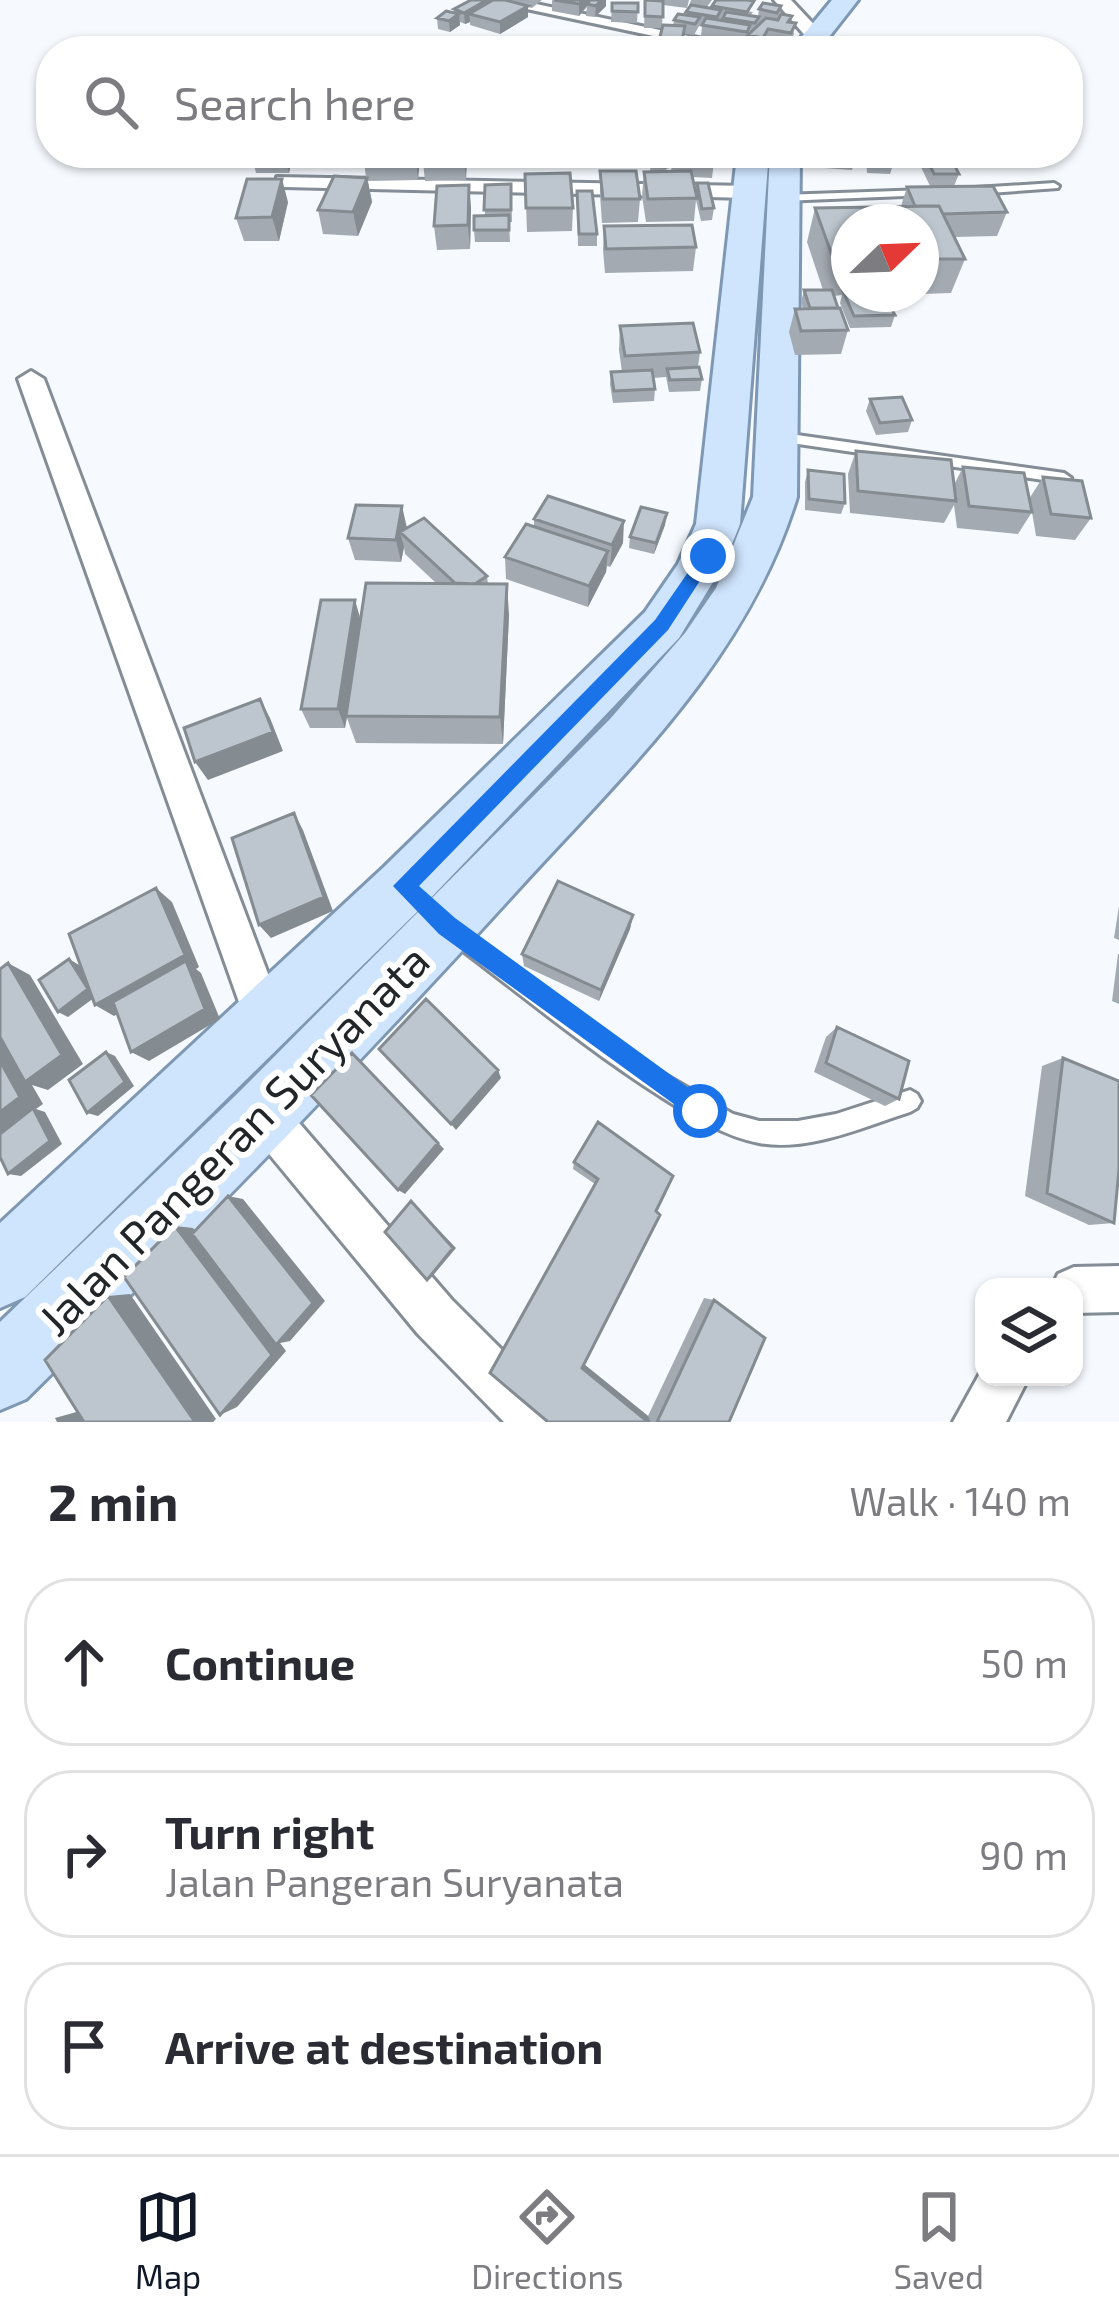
<!DOCTYPE html>
<html lang="en">
<head>
<meta charset="utf-8">
<style>
  :root { --surface:#fff; --page:#f2f2f3; --text:#2b2b33; --muted:#7c7c81; --line:#e1e1e2; --accent:#111827 }
  body { margin:0; font-family:"Exo 2",sans-serif; background:var(--page); color:var(--text) }
  .controls { position:absolute; right:36px; bottom:36px; display:grid; overflow:hidden; border-radius:24px; box-shadow:0 3px 9px #0004 }
  .controls button { width:108px; height:108px; display:grid; place-items:center; padding:0; border:0; border-bottom:3px solid var(--line); background:var(--surface); color:var(--text); font:60px sans-serif }
  .compass { position:absolute; left:831px; top:204px; width:108px; height:108px; border-radius:50%; background:var(--surface); box-shadow:0 3px 9px #0004; rotate:67deg }
  .stop { position:absolute; width:36px; height:36px; margin:-27px; border:9px solid #1a73e8; border-radius:50%; background:#fff }
  .stop.end { background:#1a73e8; border-color:#fff; box-shadow:0 3px 12px #0008 }
  .list { margin:0; padding:0; list-style:none }
  h2 { display:flex; justify-content:space-between; align-items:center; height:156px; margin:0; padding:0 48px; font-size:51px }
  h2 small { font-size:39px; font-weight:400; color:var(--muted) }
  .list li { display:grid; grid-template-columns:78px 1fr auto; gap:36px; align-items:center; box-sizing:border-box; height:168px; margin:0 24px 24px; padding:0 24px; border:3px solid var(--line); border-radius:48px }
  .list b { display:block; font-size:45px; white-space:nowrap }
  .list p { margin:0; font-size:39px; white-space:nowrap; color:var(--muted) }
  .list em { font-size:39px; font-style:normal; color:var(--muted) }
  .icon { flex:none; width:66px; height:66px; fill:none; stroke:currentColor; stroke-width:2; stroke-linecap:round; stroke-linejoin:round }
  .map { position:relative; flex:none; width:1119px; height:1422px; overflow:hidden }
  .search { position:absolute; background:var(--surface); box-shadow:0 3px 9px #0004; left:36px; right:36px; top:36px; height:132px; display:flex; align-items:center; gap:30px; box-sizing:border-box; padding:0 42px; border-radius:48px; color:var(--muted); font-size:45px }
  .sheet { height:732px; background:var(--surface) }
  nav { display:flex; justify-content:space-around; align-items:center; box-sizing:border-box; height:168px; border-top:3px solid var(--line); background:var(--surface); font-size:33px; color:var(--muted) }
  nav a { display:grid; justify-items:center; gap:6px }
  nav .on { color:var(--accent) }
  .map>svg:first-child { display:block }
  .lines { fill:none; stroke-linecap:round; stroke-linejoin:round }
  .service-casing { stroke:#848c95; stroke-width:6 }
  .minor-casing { stroke:#848c95; stroke-width:6 }
  .primary-casing { stroke:#7e97b2; stroke-width:6 }
  .service { fill:#fff; fill-rule:evenodd }
  .minor { fill:#fff; fill-rule:evenodd }
  .primary { fill:#cfe5fd; fill-rule:evenodd }
  .wall { fill:#a3aab2 }
  .shaded-wall { fill:#848b91 }
  .building { fill:#bdc6cf; stroke:#848b91; stroke-width:3 }
  .route { fill:#1a73e8 }
  .labels { text-anchor:middle; stroke-width:12; stroke-linejoin:round; paint-order:stroke }
  .street-label { font-size:45px; fill:#222629; stroke:#fff }
</style>
</head>
<body>
<div class="map">
<svg width="1119" height="1422" viewBox="0 0 1119 1422">
  <rect width="100%" height="100%" fill="#f6fafe"/>
  <g class="lines">
    <defs>
      <path id="service" d="M1054,183L1059,186L1058,188L975,194L970,191L975,188Z
        M925,190L929,191V195L782,201L777,198L782,195Z
        M776,432L1064,473L1071,478L1064,483L771,440V434Z
        M453,922L657,1070L733,1114L759,1121H798L836,1114L910,1090L917,1094L921,1101L917,1108L910,1112C863,1127 809,1152 759,1143C723,1136 690,1115 660,1096C585,1048 517,991 446,938L443,931L446,924Z"/>
      <path id="minor" d="M484,0H517L760,51H724Z
        M774,0H791L821,32V40H809Z
        M277,177L749,186L759,192L749,198L284,187L277,185Z
        M31,371L44,379L285,1019L279,1033L265,1039L251,1033L245,1019L18,379Z
        M266,1096L281,1102L452,1300L556,1404L563,1422H504L418,1334L251,1132L245,1117L251,1102Z
        M1119,1266V1312L1074,1313V1287H1052L1058,1274L1074,1267Z
        M984,1366V1377H1029L1006,1422H953Z"/>
      <path id="primary" d="M832,0H858L818,51H790Z
        M770,153H800L797,497C747,660 626,771 514,894C357,1067 193,1234 26,1399L0,1410V1322L235,1096L610,719L685,633L716,588L753,497Z
        M752,155L768,164L740,524L724,564L679,638L424,905L25,1297L0,1308V1223L384,867L645,612L678,564L696,524L736,164Z"/>
    </defs>
    <!-- service casing -->
    <use href="#service" class="service-casing"/>
    <!-- minor casing -->
    <use href="#minor" class="minor-casing"/>
    <!-- primary casing -->
    <use href="#primary" class="primary-casing"/>
    <!-- service -->
    <use href="#service" class="service"/>
    <!-- minor -->
    <use href="#minor" class="minor"/>
    <!-- primary -->
    <use href="#primary" class="primary"/>
  </g>
  <!-- wall -->
  <path class="wall" d="M493,0H542L532,8L528,7V17L500,34L470,25V22L465,24L460,22V25L450,32L438,29L437,18L454,13V9Z
    M552,0L606,6L595,17L586,16L587,7L579,16L552,11Z
    M645,0H689L687,8L663,5L662,28H644Z
    M691,0H712L706,8L711,9L712,6L753,12L750,16L758,17L759,9L781,6L779,17L792,16L791,22L794,34L789,44L766,40L761,49L751,47L746,44L747,40L745,43L701,36L702,26H699L694,35L684,34L682,51H657L663,25L673,26L674,20L686,15Z
    M612,3H638L637,23L611,22Z
    M251,153H293L289,173H256Z
    M363,153H419L418,180L368,181L372,202L358,236L323,234L318,210L366,178Z
    M422,153H467L466,180L425,181Z
    M652,153H669L666,172H671L673,153H715L712,178L692,177L695,192L697,183L714,208L712,220L701,221L696,200L694,221L646,222L642,196L644,172H650Z
    M810,153H855V158L852,170L810,167Z
    M866,153H893L894,162L890,174L867,173Z
    M923,153L959,174L954,186H930L920,165Z
    M600,171L640,199L638,222L602,223L600,195Z
    M525,174L573,208L572,231L527,232Z
    M511,184L512,222H509L510,242H475L474,230L485,215V185Z
    M469,185L471,209L470,249L437,250L434,226Z
    M907,187L1007,212L997,236L954,237L965,259L951,293L921,294V222H849V294H910L883,295L895,315L891,327L850,328L840,303L842,295L834,296L848,330L841,354L795,355L789,332L795,309H803L801,302L804,290H823L807,242L815,208L901,206Z
    M577,191L597,234V246H578Z
    M288,202L279,241H244L236,218Z
    M604,226L696,247L693,271L605,273L603,250Z
    M620,326L700,352L698,367L702,379L700,391L669,392L666,377L653,378L655,389L654,401L613,403L610,384L611,372H622L619,350Z
    M870,399L912,420L908,432L876,435L866,411Z
    M856,451L954,485L963,467L1029,499L1043,477L1091,518L1075,540L1036,536L1032,512L1018,534L957,528L954,505L944,523L850,513L848,474Z
    M808,470L845,503L841,514L805,510V482Z
    M534,519L623,543L610,567L607,566L606,572L588,607L506,579L505,557L534,526Z
    M665,525L654,554L629,548L630,537Z
    M407,528L487,576L488,584L509,615L503,744L356,743L347,718L345,728H310L301,709L436,583L405,554L404,547L401,562L355,560L348,538Z
    M1119,906V940L1114,938Z
    M633,915L630,929L599,1001L524,966L522,954Z
    M1118,954H1119V1004L1112,1001Z
    M837,1027L899,1099L885,1106L814,1072L826,1037Z
    M1063,1058L1114,1223L1089,1225L1025,1196L1042,1066Z
    M574,1162L673,1176L584,1364L648,1416L704,1298L714,1300L729,1422H548L595,1184L573,1169Z"/>
  <!-- shaded-wall -->
  <path class="shaded-wall" d="M487,0H491V9L469,14L470,22L465,24L464,13Z
    M583,0H591L579,16V4Z
    M601,0H606V6L595,17L596,6Z
    M528,6V17L500,34V22Z
    M459,14L460,25L450,32L449,21Z
    M284,153H293L289,173Z
    M416,153H419L420,159L418,180Z
    M464,153H467L466,180Z
    M367,178L372,202L358,236L353,212Z
    M282,179L288,202L279,241L272,217Z
    M469,185L471,209L470,249L468,225Z
    M402,506L407,528L400,532L404,547L401,562L396,540Z
    M667,513L665,525L654,554L656,543Z
    M624,521L623,543L610,567L612,545Z
    M608,551L606,572L588,607L589,586Z
    M507,584L509,615L503,744L500,717Z
    M355,600L361,621L345,728L338,709Z
    M260,699L270,718L283,751L208,780L195,762Z
    M294,813L303,830L333,911L271,938L259,925Z
    M156,888L172,902L199,967L196,969L201,973L220,1019L149,1061L131,1052L190,972L114,1016L95,1005Z
    M633,915L630,929L599,1001L601,990Z
    M69,959L79,965L98,995L68,1017L58,1012Z
    M8,963L30,975L83,1064L48,1090L32,1085L43,1104L36,1109L45,1112L62,1144L21,1176L8,1174L0,1138V1027Z
    M106,1052L115,1056L134,1086L98,1116L87,1113Z
    M352,1053L444,1149L405,1194L398,1190Z
    M498,1070L501,1078L456,1130L451,1124Z
    M228,1196L243,1199L325,1301L290,1341L280,1343L286,1351L237,1407L220,1415L175,1226L193,1228L279,1341Z
    M411,1201L456,1248L430,1279L427,1280Z
    M130,1294L216,1419L213,1422H195L108,1296Z
    M580,1361L648,1416L651,1422H648L582,1368Z
    M80,1411L87,1422H57L55,1418Z"/>
  <!-- building -->
  <path class="building" d="M471,0H487L464,13L454,9Z
    M493,0H505L528,6L500,22L469,14Z
    M554,0H583L579,4Z
    M590,0H601L596,6L587,4Z
    M645,0L663,1V17L645,16Z
    M716,0H747L754,1L747,12L712,6Z
    M612,3H638V12L612,11Z
    M763,3L781,6L777,13L759,9Z
    M691,5L721,10L717,17L686,12Z
    M446,11L459,14L449,21L437,18Z
    M726,12L759,17L755,23L723,18Z
    M678,14L700,17L695,24L674,20Z
    M781,14L792,16L788,22L796,23L791,33L768,29L763,38L748,35L766,18L778,20Z
    M706,18L750,25L747,32L702,25Z
    M663,25L685,26L680,50L657,48Z
    M700,40L752,44L750,51H699Z
    M576,42L600,45L596,51H570Z
    M363,153H416L415,157L363,158Z
    M652,153H669L667,167L650,166Z
    M673,153H715L714,166L671,163Z
    M813,153H855V158L813,155Z
    M869,153H893L894,162L871,161Z
    M924,153H948L959,174H934Z
    M600,171H636L640,199H603Z
    M691,171L697,198L648,199L644,172Z
    M570,173L573,208H526L525,174Z
    M334,176L367,178L353,212L318,210Z
    M247,179H282L272,217L236,218Z
    M697,183H708L714,208L702,209Z
    M511,184V210H484L485,185Z
    M469,185L468,225L434,226L437,186Z
    M993,186L1007,212L943,214L939,206H915L907,187Z
    M577,191H592L597,234H579Z
    M939,206L965,259H921V222H849V261H834L815,208Z
    M509,215V230H474V216Z
    M692,225L696,247L606,249L604,226Z
    M804,290H832L838,308H810Z
    M843,291H849V294H883L895,315L854,316Z
    M840,308L848,330L801,331L795,309Z
    M693,323L700,352L625,356L620,326Z
    M699,367L702,379L670,380L667,369Z
    M652,370L655,389L614,391L611,372Z
    M902,397L912,420L880,423L870,399Z
    M856,451L951,460L956,501L858,491Z
    M963,467L1024,473L1032,512L969,506Z
    M808,470L844,474L845,503L809,499Z
    M1043,477L1082,481L1091,518L1051,514Z
    M548,496L624,521L612,545L534,519Z
    M356,505L402,506L396,540L348,538Z
    M641,507L667,513L656,543L630,537Z
    M424,518L487,576L475,584L455,583L400,532Z
    M526,524L608,551L589,586L505,557Z
    M366,583L507,584L500,717L346,716Z
    M321,600H355L338,709H301Z
    M260,699L273,732L195,762L184,728Z
    M294,813L324,897L259,925L232,838Z
    M558,881L633,915L601,990L522,954Z
    M156,888L185,955L95,1005L69,934Z
    M69,959L88,989L58,1012L39,980Z
    M186,961L205,1009L131,1052L113,1002Z
    M8,963L62,1055L25,1082L0,1037V969Z
    M426,999L498,1070L451,1124L379,1049Z
    M837,1027L909,1061L899,1099L826,1063Z
    M106,1052L125,1082L87,1113L69,1080Z
    M352,1053L438,1143L398,1190L311,1095Z
    M1063,1058L1119,1081V1169L1114,1223L1047,1193Z
    M0,1061L20,1097L0,1112Z
    M33,1108L50,1141L8,1174L0,1157V1134Z
    M598,1122L673,1176L656,1211L660,1215L582,1368L648,1422H548L490,1373L598,1179L574,1162Z
    M228,1196L313,1303L276,1345L192,1234Z
    M411,1201L453,1248L427,1280L385,1232Z
    M175,1226L272,1355L220,1415L124,1277Z
    M108,1296L195,1422H84L45,1360Z
    M714,1300L765,1338L729,1422H657Z"/>
  <!-- route -->
  <path class="route" d="M702,552L716,556L668,630L419,886L455,918L708,1102V1120L700,1123L439,934L393,886L655,620Z"/>
  <g class="labels">
    <!-- street labels -->
    <g class="street-label">
      <text transform="translate(234 1140) rotate(-45)" y="16">Jalan Pangeran Suryanata</text>
    </g>
  </g>
</svg>
<div class="controls">
<button><svg class="icon" aria-label="layers" viewBox="0 0 24 24"><path d="M12 4l9 5-9 5-9-5zM3 14l9 5 9-5"/></svg></button>
</div>
<svg class="compass" viewBox="-18 -18 36 36"><path d="M0-13l5 13h-10z" fill="#e53935"/><path d="M0 13l5-13h-10z" fill="#7c7c81"/></svg>
<div class="stop" style="left:700px;top:1111px"></div>
<div class="stop end" style="left:708px;top:556px"></div>
<div class="search"><svg class="icon" aria-label="search" viewBox="0 0 24 24"><circle cx="10" cy="10" r="6"/><path d="M15 15l6 6"/></svg>Search here</div>
</div>
<section class="sheet">
<h2>2 min<small>Walk · 140 m</small></h2>
<ul class="list">
<li><svg class="icon" aria-label="ahead" viewBox="0 0 24 24"><path d="M12 20V5M6 11l6-6 6 6"/></svg><div><b>Continue</b></div><em>50 m</em></li>
<li><svg class="icon" aria-label="right" viewBox="0 0 24 24"><path d="M7 20v-9h11M14 6l5 5-5 5"/></svg><div><b>Turn right</b><p>Jalan Pangeran Suryanata</p></div><em>90 m</em></li>
<li><svg class="icon" aria-label="arrive" viewBox="0 0 24 24"><path d="M6 21V4h12l-3 4 3 4H6"/></svg><div><b>Arrive at destination</b></div></li>
</ul>
</section>
<nav>
<a class="on"><svg class="icon" aria-label="map" viewBox="0 0 24 24"><path d="M3 6l6-2 6 2 6-2v14l-6 2-6-2-6 2zM9 4v14M15 6v14"/></svg>Map</a>
<a><svg class="icon" aria-label="directions" viewBox="0 0 24 24"><path d="M12 3l9 9-9 9-9-9zM9 14v-3h6M13 9l2 2-2 2"/></svg>Directions</a>
<a><svg class="icon" aria-label="saved" viewBox="0 0 24 24"><path d="M7 4h10v16l-5-4-5 4z"/></svg>Saved</a>
</nav>
</body>
</html>
